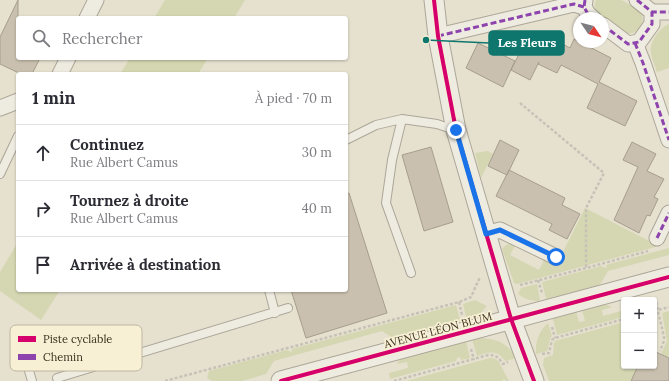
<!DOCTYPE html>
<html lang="fr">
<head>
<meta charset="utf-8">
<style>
  :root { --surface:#fff; --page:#f7f7f7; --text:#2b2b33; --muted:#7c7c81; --line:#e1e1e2 }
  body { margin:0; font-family:Lora,serif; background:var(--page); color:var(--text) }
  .controls { position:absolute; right:12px; bottom:12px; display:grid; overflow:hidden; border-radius:4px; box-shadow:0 1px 3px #0004 }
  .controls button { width:36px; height:36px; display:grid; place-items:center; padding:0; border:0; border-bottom:1px solid var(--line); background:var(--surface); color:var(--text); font:20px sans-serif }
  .compass { position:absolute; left:573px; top:12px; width:36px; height:36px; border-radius:50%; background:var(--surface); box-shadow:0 1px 3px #0004; rotate:125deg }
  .stop { position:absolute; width:12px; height:12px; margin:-9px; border:3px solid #1a73e8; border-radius:50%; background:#fff }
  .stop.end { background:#1a73e8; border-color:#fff; box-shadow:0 1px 4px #0008 }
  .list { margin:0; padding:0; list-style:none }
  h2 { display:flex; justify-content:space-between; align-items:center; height:52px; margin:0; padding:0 16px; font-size:17px }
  h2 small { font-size:13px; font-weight:400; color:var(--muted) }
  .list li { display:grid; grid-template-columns:26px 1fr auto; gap:12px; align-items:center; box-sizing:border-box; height:56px; padding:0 16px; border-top:1px solid var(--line) }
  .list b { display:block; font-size:15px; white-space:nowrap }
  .list p { margin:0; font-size:13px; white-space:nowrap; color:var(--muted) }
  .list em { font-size:13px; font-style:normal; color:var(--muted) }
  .icon { flex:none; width:22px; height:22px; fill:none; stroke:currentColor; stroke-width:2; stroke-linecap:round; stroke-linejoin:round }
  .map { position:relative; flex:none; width:669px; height:381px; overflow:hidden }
  .search { position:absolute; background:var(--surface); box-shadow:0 1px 3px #0004; left:16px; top:16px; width:332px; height:44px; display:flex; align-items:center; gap:10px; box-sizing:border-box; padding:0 14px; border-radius:4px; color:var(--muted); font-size:15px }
  .panel { position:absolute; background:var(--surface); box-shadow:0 1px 3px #0004; left:16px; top:72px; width:332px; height:220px; border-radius:4px }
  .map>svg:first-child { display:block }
  .green { fill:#d4d7b1 }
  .building { fill:#cac0af; stroke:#a79d8e }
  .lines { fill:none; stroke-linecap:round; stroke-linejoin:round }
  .service-casing { stroke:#aca698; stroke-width:10 }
  .minor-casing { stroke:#aca698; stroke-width:17 }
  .tertiary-casing { stroke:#aca698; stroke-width:21 }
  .path { stroke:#c7c2b7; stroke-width:2.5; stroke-dasharray:3 2; stroke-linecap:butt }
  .service { stroke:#eeebe1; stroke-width:8 }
  .minor { stroke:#eeebe1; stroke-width:15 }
  .tertiary { stroke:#eeebe1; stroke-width:19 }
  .quiet { stroke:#8e44ad; stroke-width:3; stroke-dasharray:6 3; stroke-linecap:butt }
  .cycleway-casing { stroke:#f7f0d5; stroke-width:6 }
  .cycleway { stroke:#d6006c; stroke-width:4 }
  .route { stroke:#1a73e8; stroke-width:5 }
  .labels { text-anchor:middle; stroke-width:3.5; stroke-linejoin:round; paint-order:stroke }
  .street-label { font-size:11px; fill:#3c2f1f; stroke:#f7f0d5 }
  .key { fill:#f7f0d5; stroke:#bfb69e; stroke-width:1 }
  .key-label { font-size:11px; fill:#3c2f1f }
  .leader { fill:none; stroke:#0f766e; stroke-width:1.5 }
  .callout-dot { fill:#0f766e; stroke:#f7f0d5; stroke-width:1.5 }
  .callout { fill:#0f766e; stroke:#0f766e; stroke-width:1.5 }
  .callout-label { font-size:12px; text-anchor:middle; font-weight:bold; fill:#fff }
</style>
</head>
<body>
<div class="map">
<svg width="669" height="381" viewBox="0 0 669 381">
  <rect width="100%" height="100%" fill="#e6e1cf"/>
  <!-- green -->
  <path class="green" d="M165,0H245L234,18H154Z
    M596,0C603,0 615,0 621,0C626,2 639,10 641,14C647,24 637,36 626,33C619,31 609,22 603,18H600C595,12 593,7 596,0Z
    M669,24V68L657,72C652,56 646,49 657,34C661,29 664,26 669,24Z
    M130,58H208L198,74H120Z
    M488,151L493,154L481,178L475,153Z
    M585,208L659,246L517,284L514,283L502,249C506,244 510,242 516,244L510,255L539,270L545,258L557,264Z
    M18,242V290H60L41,320L0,291V272Z
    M669,248V255L608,271L601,283L597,286L546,299L542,282L601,266L605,268L607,267L606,265Z
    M537,284L540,301C531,301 525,299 518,294L521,288Z
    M475,300L487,306L478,316L467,321L463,304Z
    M605,304L612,307L602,310L603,316L624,310V317L557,335L553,319L558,316L576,311L579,322L585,321L582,310Z
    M456,305L461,323L396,340L382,331L274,361L266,374L242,381H212L207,378L209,371L287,350L291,352L292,351V349Z
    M669,311V356L668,357L661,354L667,341L662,313Z
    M624,322V366H638L631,381H549L543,365L544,358L553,355L554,343L555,341Z
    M548,323L552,336C548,341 550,346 547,351L536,354C535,342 539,331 548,323Z
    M482,338C498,339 508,344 517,358L505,361C497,349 488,352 477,356L472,339Z
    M466,341L470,358L461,360L460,357L457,358L456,361L390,379L389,373L408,368L407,362L397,364L401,358Z
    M490,358C494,358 496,359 499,362L509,381H506L504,379L502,381H406Z"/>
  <!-- building -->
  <path class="building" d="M18,0V58H40L32,74H21L0,64V37Z
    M551,38L570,48L574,39L611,58L599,82L637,101L625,126L587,108L598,84L579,74L561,65L557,73L538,64L539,62L530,80L511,70L524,44L543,54Z
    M478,43L515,61L503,87L466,68Z
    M500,140L519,150L507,175L488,166Z
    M632,142L656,154L647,171L664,179L654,197L658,199L650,216L647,215L639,233L614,220L638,167L623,160Z
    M431,147L453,222L424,231L402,155Z
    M509,170L565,198L562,205L580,214L567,239L549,230L552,224L496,196Z
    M349,193L387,313L306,338L291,290H346V194Z
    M654,351L669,358V381H631L638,366H654Z"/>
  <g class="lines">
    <defs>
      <path id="service" d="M402,119L392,160L386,203L411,273
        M346,140L376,125L402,119L437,124L455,130
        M0,174L18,136
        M269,290L275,313
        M57,378L288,308
        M32,381L27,364L40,339"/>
      <path id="minor" d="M585,0L584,7L588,14L593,18
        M637,0L652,12H669
        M87,18L96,0
        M603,25L628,44L639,42L652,24V12
        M438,36L574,4L584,7
        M635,43L643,63L669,140
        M60,74L68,58
        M0,108L18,101
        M486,234L500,230L556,257
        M657,238L669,213"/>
      <path id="tertiary" d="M434,0L438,36L456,130L511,319L534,381
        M281,381L669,277"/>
    </defs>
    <!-- service casing -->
    <use href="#service" class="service-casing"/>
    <!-- minor casing -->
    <use href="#minor" class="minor-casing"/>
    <!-- tertiary casing -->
    <use href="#tertiary" class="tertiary-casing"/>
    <!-- path -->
    <path class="path" d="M520,103L604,173L586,208V268
      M538,280L542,293
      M520,285L586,268L648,251
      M459,302L462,315
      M656,302L664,337V341L660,351
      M654,311L669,307
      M552,327L555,338
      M471,349L474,360
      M542,354L549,353L552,340L555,338L624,319
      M165,381L459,302L471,297L480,277
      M394,381L488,355C496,355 498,357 503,364L508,362"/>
    <!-- service -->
    <use href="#service" class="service"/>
    <!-- minor -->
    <use href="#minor" class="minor"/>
    <!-- tertiary -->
    <use href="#tertiary" class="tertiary"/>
    <!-- quiet -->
    <path class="quiet" d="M585,0L584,7L588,14L593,18
      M637,0L652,12H669
      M603,25L628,44L639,42L652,24V12
      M438,36L574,4L584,7
      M635,43L643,63L669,140
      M657,238L669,213"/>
    <defs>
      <path id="cycleway" d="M434,0L438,36L456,130L511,319L534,381
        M281,381L669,277"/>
    </defs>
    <!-- cycleway casing -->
    <use href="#cycleway" class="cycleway-casing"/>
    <!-- cycleway -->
    <use href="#cycleway" class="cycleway"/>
  </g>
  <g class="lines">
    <!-- route -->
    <path class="route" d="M456,130L486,234L500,230L556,257"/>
  </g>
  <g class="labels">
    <!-- street labels -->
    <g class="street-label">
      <text transform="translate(438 330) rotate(-15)" y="4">AVENUE LÉON BLUM</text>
    </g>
  </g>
  <!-- legend -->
  <rect x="10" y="325" width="132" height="46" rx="6" class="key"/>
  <rect x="18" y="336" width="18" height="6" fill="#d6006c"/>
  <rect x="18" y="354" width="18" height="6" fill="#8e44ad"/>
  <g class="key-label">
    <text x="43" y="343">Piste cyclable</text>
    <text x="43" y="361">Chemin</text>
  </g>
  <!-- callouts -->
  <path class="leader" d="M426 40L489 43"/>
  <circle class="callout-dot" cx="426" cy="40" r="4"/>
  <rect class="callout" x="489" y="31" width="75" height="24" rx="4"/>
  <g class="callout-label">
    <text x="527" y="47">Les Fleurs</text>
  </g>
</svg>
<div class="controls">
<button>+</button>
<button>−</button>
</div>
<svg class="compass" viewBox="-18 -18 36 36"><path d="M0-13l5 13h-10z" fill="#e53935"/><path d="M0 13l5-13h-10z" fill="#7c7c81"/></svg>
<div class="stop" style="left:556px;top:257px"></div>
<div class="stop end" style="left:456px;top:130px"></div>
<div class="search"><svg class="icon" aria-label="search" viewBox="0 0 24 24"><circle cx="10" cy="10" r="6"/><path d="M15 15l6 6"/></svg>Rechercher</div>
<section class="panel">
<h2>1 min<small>À pied · 70 m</small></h2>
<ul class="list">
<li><svg class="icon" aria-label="ahead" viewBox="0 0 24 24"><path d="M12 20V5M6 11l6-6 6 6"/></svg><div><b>Continuez</b><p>Rue Albert Camus</p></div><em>30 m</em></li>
<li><svg class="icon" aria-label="right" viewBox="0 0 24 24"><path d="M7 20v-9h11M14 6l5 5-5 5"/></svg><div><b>Tournez à droite</b><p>Rue Albert Camus</p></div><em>40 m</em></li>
<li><svg class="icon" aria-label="arrive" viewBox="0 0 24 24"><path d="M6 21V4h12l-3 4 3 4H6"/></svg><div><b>Arrivée à destination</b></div></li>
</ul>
</section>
</div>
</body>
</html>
